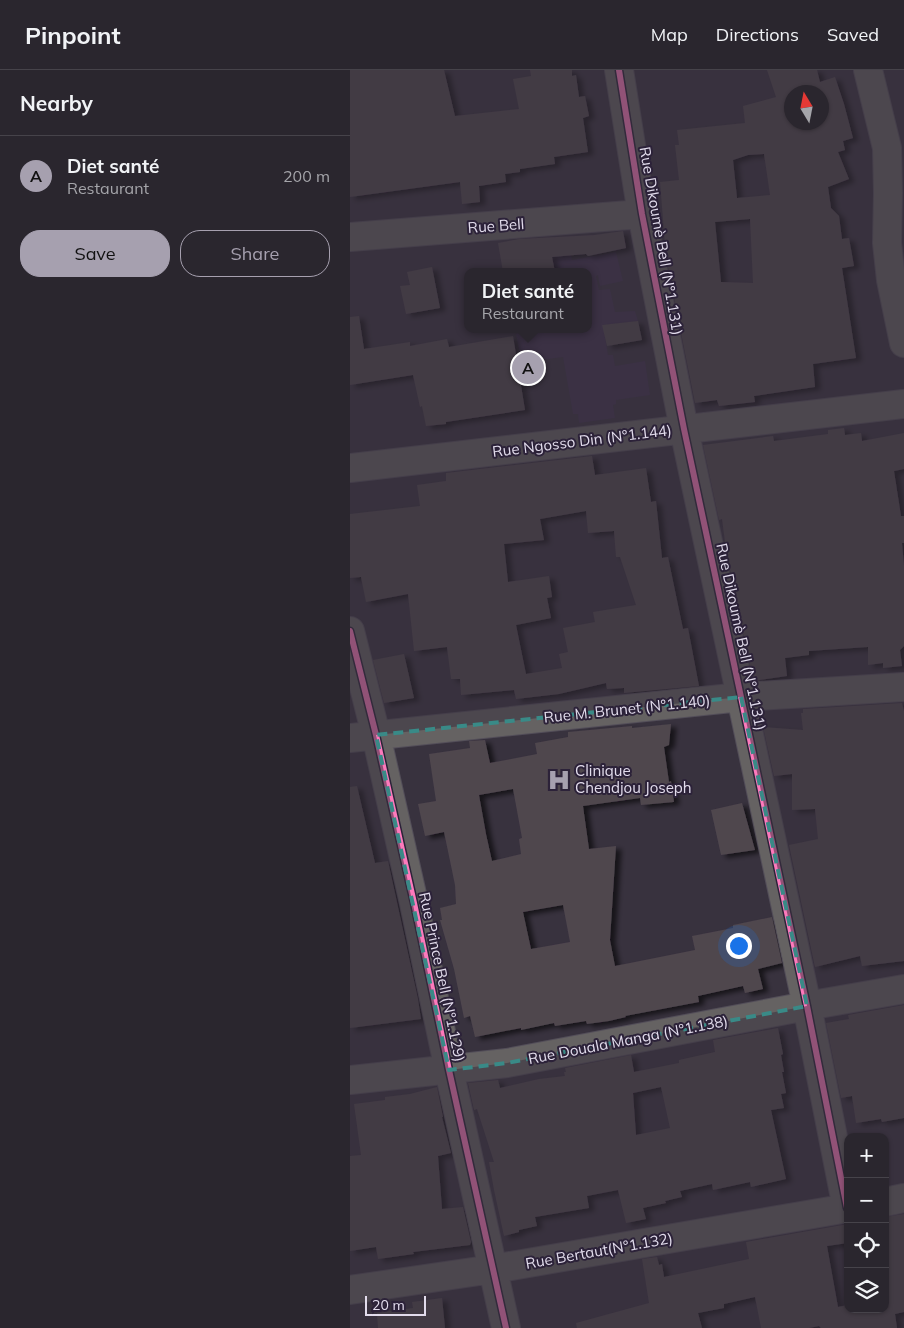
<!DOCTYPE html>
<html lang="en">
<head>
<meta charset="utf-8">
<style>
  :root { --surface:#2a262e; --page:#36323a; --text:#f1f3f6; --muted:#a5a5aa; --line:#46434a; --accent:#a6a0af }
  body { margin:0; font-family:Mulish,sans-serif; background:var(--page); color:var(--text) }
  .controls { position:absolute; right:15px; bottom:15px; display:grid; overflow:hidden; border-radius:10px; box-shadow:0 1px 4px #0004 }
  .controls button { width:45px; height:45px; display:grid; place-items:center; padding:0; border:0; border-bottom:1px solid var(--line); background:var(--surface); color:var(--text); font:25px sans-serif }
  .compass { position:absolute; left:434px; top:15px; width:45px; height:45px; border-radius:50%; background:var(--surface); box-shadow:0 1px 4px #0004; rotate:350deg }
  .scale { position:absolute; left:15px; bottom:12px; width:61px; box-sizing:border-box; padding-left:5px; border:2px solid #e2dcec; border-top:0; font-size:14px; line-height:18px; white-space:nowrap; color:#e2dcec; -webkit-text-stroke:4px #2c2239; paint-order:stroke }
  .you { position:absolute; left:388px; top:875px; width:18px; height:18px; margin:-12px; border:4px solid #fff; border-radius:50%; background:#1a73e8; box-shadow:0 0 0 8px #1a73e833 }
  .badge { display:grid; place-items:center; width:32px; height:32px; border-radius:50%; background:var(--accent); color:#111; font-size:16px; font-weight:700 }
  .pin { position:absolute; translate:-50% -50%; border:2px solid #fff; box-shadow:0 1px 5px #0006 }
  .popup { position:absolute; left:114px; top:198px; width:128px; height:65px; box-sizing:border-box; display:grid; place-content:center; border-radius:10px; background:var(--surface); filter:drop-shadow(0 1px 4px #0005); font-size:16px; white-space:nowrap; color:var(--muted) }
  .popup b { font-size:19px; color:var(--text) }
  .popup::after { content:''; position:absolute; left:50%; top:100%; margin-left:-10px; border:10px solid transparent; border-top-color:var(--surface) }
  .list { margin:0; padding:0; list-style:none }
  h2 { display:flex; justify-content:space-between; align-items:center; height:65px; margin:0; padding:0 20px; font-size:21px }
  h2 small { font-size:16px; font-weight:400; color:var(--muted) }
  .list li { display:grid; grid-template-columns:32px 1fr auto; gap:15px; align-items:center; box-sizing:border-box; height:80px; padding:0 20px; border-top:1px solid var(--line) }
  .list b { display:block; font-size:19px; white-space:nowrap }
  .list p { margin:0; font-size:16px; white-space:nowrap; color:var(--muted) }
  .list em { font-size:16px; font-style:normal; color:var(--muted) }
  .actions { display:flex; gap:10px; padding:15px 20px }
  .actions a { flex:1; padding:11px 0; border:1px solid var(--accent); border-radius:20px; text-align:center; font-size:18px; color:var(--accent) }
  .actions .main { background:var(--accent); color:#111 }
  .icon { flex:none; width:28px; height:28px; fill:none; stroke:currentColor; stroke-width:2; stroke-linecap:round; stroke-linejoin:round }
  .map { position:relative; flex:none; width:554px; height:1258px; overflow:hidden }
  header { display:flex; align-items:center; gap:30px; box-sizing:border-box; height:70px; padding:0 25px; background:var(--surface); border-bottom:1px solid var(--line) }
  header strong { font-size:24px }
  nav { display:flex; gap:28px; margin-inline-start:auto; font-size:18px }
  main { display:flex }
  aside { flex:1; background:var(--surface) }
  .map>svg:first-child { display:block }
  .built { fill:#3e314d }
  .building { fill:#4f464e; fill-rule:evenodd; filter:url(#shadow) }
  .lines { fill:none; stroke-linecap:round; stroke-linejoin:round }
  .minor-casing { stroke:#534e59; stroke-width:30 }
  .minor { stroke:#656262; stroke-width:28 }
  .cycleway-casing { stroke:#2c2239; stroke-width:9 }
  .cycleway { stroke:#fd7abc; stroke-width:6 }
  .marked { fill:none; stroke:#398a87; stroke-width:4; stroke-dasharray:10 6; stroke-linejoin:round }
  .labels { text-anchor:middle; stroke-width:4; stroke-linejoin:round; paint-order:stroke }
  .street-label { font-size:15px; fill:#e2dcec; stroke:#2c2239 }
  .poi-label { font-size:15px; fill:#e2dcec; stroke:#2c2239; text-anchor:start }
</style>
</head>
<body>
<header>
<strong>Pinpoint</strong>
<nav><a>Map</a><a>Directions</a><a>Saved</a></nav>
</header>
<main>
<aside>
<h2>Nearby<small></small></h2>
<ul class="list">
<li><span class="badge">A</span><div><b>Diet santé</b><p>Restaurant</p></div><em>200 m</em></li>
</ul>
<div class="actions"><a class="main">Save</a><a>Share</a></div>
</aside>
<div class="map">
<svg width="554" height="1258" viewBox="0 0 554 1258">
  <defs>
    <filter id="shadow"><feDropShadow dx="5.5" dy="3" stdDeviation="2.5" flood-color="#0009"/></filter>
  </defs>
  <rect width="100%" height="100%" fill="#38323e"/>
  <!-- built -->
  <path class="built" d="M266,182L273,211L250,216L248,205L246,206L249,220L260,219L265,242L285,241L288,251L253,255L258,285H263L265,296L295,291L300,325L266,330V334L263,335L265,348L229,353L228,344H223L213,287L176,292V289L171,290L166,264L169,263V259H238V202H205L202,186L212,184L213,186L221,185L222,190Z"/>
  <!-- building -->
  <path class="building" d="M0,0H94L105,46L169,39L163,9L181,6L180,0H222V6L226,5L229,27L235,26L239,46L233,48L238,82L204,87L205,94L170,99V102L155,104L156,112L129,116L130,132L112,134L110,112L0,127Z
    M417,0H467L470,12L485,7L494,34L503,68L493,71L495,80L488,82L499,109L478,117L481,138L489,146L492,169L499,168L504,196L492,198L506,288L463,294L465,317L404,326L405,332L369,336L367,330L345,333L316,187L310,112L329,110L325,75H329L327,60L395,53L393,36L426,27ZM442,22H472V52H442ZM414,84L420,125L387,128L383,90L398,85ZM400,149L403,213L371,212L365,152Z
    M273,161L276,178L238,186L236,184L202,187L205,202H153L148,173L169,169L245,165Z
    M82,197L90,238L56,244L50,216L60,215L57,202Z
    M9,246L14,279L60,272V276L97,269L99,277L163,266L175,340L96,352V354L76,356L72,336L70,337L63,305L0,315V247Z
    M288,251L292,270L257,276L252,255Z
    M494,358L495,365L511,363L512,371L554,363V399L544,401L551,446H554V473H552L554,496V576L550,580L552,596L533,598V593L518,595V577L459,581V585L435,588L437,606L403,611L376,480L372,449L369,450L353,375L423,366L424,371L478,364V360Z
    M242,386L245,405L296,398L301,432L306,431L312,488L318,487L333,559L338,558L349,616L274,623V618L257,619L256,613L209,624L166,629L164,620L111,625L110,609H101L97,577L64,581L58,524L16,532L11,507L0,508V444L70,436L67,415L96,411V403ZM236,441L238,463L264,461L266,487H270L286,535L243,542L245,552L213,558L218,582L209,584L212,598L176,604L166,555L201,548L197,528L202,527L199,506L158,512L154,474L194,470L190,449Z
    M54,584L64,628L34,633L23,590Z
    M552,633L554,641V891L512,896L510,886L465,897L439,775L468,769L465,739L442,740V704L424,706L413,657L453,660L451,643H453V639Z
    M321,654L319,675L314,677L319,712L321,711L324,732L291,735L290,728L233,736L239,779L266,776L260,870L265,896L345,880L342,866L383,858V855L422,847L432,893L408,899L413,919L395,923L393,916L348,926L349,932L275,946L276,947L259,951L237,954L236,951L205,956L204,953L171,960V958L125,967L120,946L114,948L104,899L90,850H92L90,838L106,834L105,815L94,762L75,766L68,734L86,731L79,684L120,678L119,671L135,670L140,693L187,684L185,673L218,667V662L282,656V658ZM163,719L172,768L169,769L171,784L142,791L136,764L129,725ZM213,835L220,872L181,879L173,842Z
    M7,716L25,793L38,791L68,929L71,949L0,958V717Z
    M392,733L405,780L371,785L361,740Z
    M554,935V1048L532,1052L531,1049L506,1053L502,1026L491,1028L476,953L499,949L498,945Z
    M428,958L433,984L431,985L434,1002H432L436,1023L431,1024L434,1038L421,1040L436,1109L401,1117L400,1112L363,1120L362,1114L330,1121L332,1127L315,1131L316,1133L293,1138L296,1149L276,1153L268,1120L237,1126L239,1138L185,1147L187,1156L169,1160V1162L154,1166L144,1120L139,1092H144L127,1039L124,1040L118,1013L148,1010L150,1018L189,1009L215,1006L214,1002H216L215,998L281,985L284,1002L329,993V990L365,982L363,970ZM311,1017L320,1058L286,1065L283,1023Z
    M87,1017L93,1047H92L101,1083L88,1086L92,1139L113,1137L121,1172L120,1175L63,1182L64,1184L28,1189L26,1177L0,1181V1086L11,1085L4,1034L35,1030V1027L60,1024Z
    M554,1144V1242L545,1244L547,1258H471L469,1256L459,1258H411L405,1227L374,1234V1238L348,1243L352,1258H227L226,1253L299,1233L292,1189L307,1187L309,1195L312,1194L314,1207L399,1189L396,1172L498,1154V1173L477,1176L488,1237L498,1235V1239H535V1147Z
    M92,1228L95,1258H28L27,1243L63,1238L62,1232Z"/>
  <g class="lines">
    <defs>
      <path id="minor" d="M269,0L292,144L334,359L391,627L457,936L497,1138
        M518,0L537,78L538,123L537,173L541,210L554,273
        M0,167L292,144
        M0,398L554,334
        M0,561L26,665L64,833L99,1000L156,1258
        M0,668L391,627L554,617
        M0,1010L157,993L457,936L554,919
        M535,1132L554,1128
        M0,1220L143,1199L498,1138"/>
    </defs>
    <!-- minor casing -->
    <use href="#minor" class="minor-casing"/>
    <!-- minor -->
    <use href="#minor" class="minor"/>
    <defs>
      <path id="cycleway" d="M269,0L292,144L334,359L391,627L457,936L497,1138
        M0,561L26,665L64,833L99,1000L156,1258"/>
    </defs>
    <!-- cycleway casing -->
    <use href="#cycleway" class="cycleway-casing"/>
    <!-- cycleway -->
    <use href="#cycleway" class="cycleway"/>
  </g>
  <!-- marked area -->
  <path d="M0 0H554V1258H0ZM391,627L457,936L157,993L99,1000L26,665Z" fill="#38323e" fill-opacity=".55" fill-rule="evenodd"/>
  <path class="marked" d="M391,627L457,936L157,993L99,1000L26,665Z"/>
  <!-- icons -->
  <defs>
    <symbol id="hospital-bare" viewBox="-9 -9 18 18"><path d="M-5-5h3v3.5h4V-5h3V5h-3V1.5h-4V5h-3Z" fill="#a6a0af" stroke="#2c2239" stroke-width="2.5" paint-order="stroke"/></symbol>
  </defs>
  <g fill-rule="evenodd">
    <use href="#hospital-bare" x="193" y="694" width="32" height="32"/>
  </g>
  <g class="labels">
    <!-- street labels -->
    <g class="street-label">
      <text transform="translate(146 156) rotate(-4)" y="5">Rue Bell</text>
      <text transform="translate(311 171) rotate(80)" y="5">Rue Dikoumè Bell (N°1.131)</text>
      <text transform="translate(232 371) rotate(-7)" y="5">Rue Ngosso Din (N°1.144)</text>
      <text transform="translate(391 567) rotate(78)" y="5">Rue Dikoumè Bell (N°1.131)</text>
      <text transform="translate(277 639) rotate(-6)" y="5">Rue M. Brunet (N°1.140)</text>
      <text transform="translate(92 907) rotate(78)" y="5">Rue Prince Bell (N°1.129)</text>
      <text transform="translate(278 970) rotate(-11)" y="5">Rue Douala Manga (N°1.138)</text>
      <text transform="translate(249 1181) rotate(-10)" y="5">Rue Bertaut(N°1.132)</text>
    </g>
    <!-- poi labels -->
    <g class="poi-label">
      <text x="225" y="706">Clinique<tspan x="225" dy="17">Chendjou Joseph</tspan></text>
    </g>
  </g>
</svg>
<div class="controls">
<button>+</button>
<button>−</button>
<button><svg class="icon" aria-label="locate" viewBox="0 0 24 24"><circle cx="12" cy="12" r="6"/><path d="M12 2v4M12 18v4M2 12h4M18 12h4"/></svg></button>
<button><svg class="icon" aria-label="layers" viewBox="0 0 24 24"><path d="M12 4l9 5-9 5-9-5zM3 14l9 5 9-5"/></svg></button>
</div>
<svg class="compass" viewBox="-18 -18 36 36"><path d="M0-13l5 13h-10z" fill="#e53935"/><path d="M0 13l5-13h-10z" fill="#a5a5aa"/></svg>
<div class="scale">20 m</div>
<div class="you"></div>
<div class="pin badge" style="left:178px;top:298px">A</div>
<div class="popup"><b>Diet santé</b>Restaurant</div>
</div>
</main>
</body>
</html>
